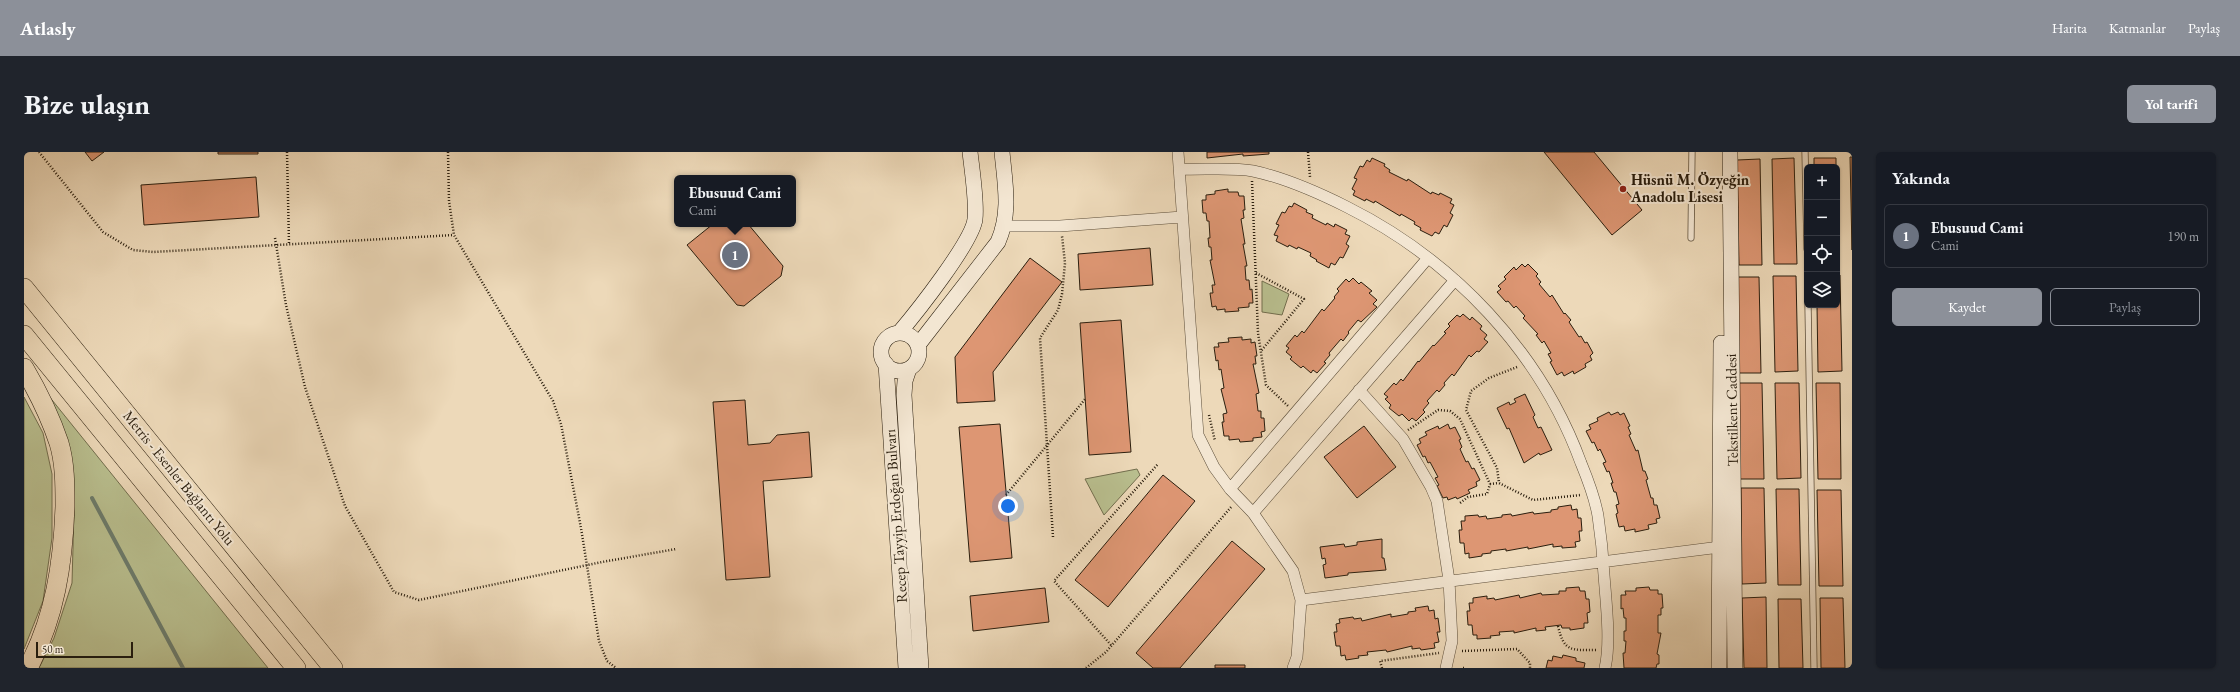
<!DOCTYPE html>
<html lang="tr">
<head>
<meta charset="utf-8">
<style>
  :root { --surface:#171b24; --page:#20242c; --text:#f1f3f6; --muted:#9ea1a6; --line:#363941; --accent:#8c9099 }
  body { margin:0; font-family:"EB Garamond",serif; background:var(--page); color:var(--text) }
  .controls { position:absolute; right:12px; top:12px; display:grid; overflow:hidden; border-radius:6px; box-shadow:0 1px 3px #0004 }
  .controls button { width:36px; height:36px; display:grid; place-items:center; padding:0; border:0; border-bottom:1px solid var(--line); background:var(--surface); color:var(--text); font:20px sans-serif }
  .scale { position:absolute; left:12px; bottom:10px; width:97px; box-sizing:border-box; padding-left:4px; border:2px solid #2a1e0e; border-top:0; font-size:11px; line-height:14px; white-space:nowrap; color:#2a1e0e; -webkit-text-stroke:3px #f3e6d2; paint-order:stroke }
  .you { position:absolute; left:984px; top:354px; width:14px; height:14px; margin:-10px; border:3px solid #fff; border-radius:50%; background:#1a73e8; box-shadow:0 0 0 6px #1a73e833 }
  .badge { display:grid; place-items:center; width:26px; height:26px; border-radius:50%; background:var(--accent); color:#fff; font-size:13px; font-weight:700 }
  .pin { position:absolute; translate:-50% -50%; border:2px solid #fff; box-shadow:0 1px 4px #0006 }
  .popup { position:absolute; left:650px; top:23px; width:122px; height:52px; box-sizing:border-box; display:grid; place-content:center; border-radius:6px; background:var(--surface); filter:drop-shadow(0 1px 3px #0005); font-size:13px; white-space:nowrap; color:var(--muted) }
  .popup b { font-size:15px; color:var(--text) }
  .popup::after { content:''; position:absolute; left:50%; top:100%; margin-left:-8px; border:8px solid transparent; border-top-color:var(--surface) }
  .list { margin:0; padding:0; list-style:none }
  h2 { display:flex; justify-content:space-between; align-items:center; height:52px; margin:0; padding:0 16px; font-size:17px }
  h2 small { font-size:13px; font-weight:400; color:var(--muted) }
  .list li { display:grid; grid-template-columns:26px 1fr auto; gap:12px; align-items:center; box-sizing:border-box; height:64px; margin:0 8px 8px; padding:0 8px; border:1px solid var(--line); border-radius:6px }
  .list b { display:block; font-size:15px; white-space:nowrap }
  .list p { margin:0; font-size:13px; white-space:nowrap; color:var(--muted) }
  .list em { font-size:13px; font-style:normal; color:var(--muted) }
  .actions { display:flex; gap:8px; padding:12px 16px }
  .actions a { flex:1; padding:9px 0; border:1px solid var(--accent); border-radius:6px; text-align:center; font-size:14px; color:var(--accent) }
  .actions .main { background:var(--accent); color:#fff }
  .icon { flex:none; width:22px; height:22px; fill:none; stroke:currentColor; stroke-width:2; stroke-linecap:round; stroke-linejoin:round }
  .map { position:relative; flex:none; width:1828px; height:516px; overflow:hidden; border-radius:6px }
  header { display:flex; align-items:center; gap:24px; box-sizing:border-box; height:56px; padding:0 20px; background:var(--accent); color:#fff }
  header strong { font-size:19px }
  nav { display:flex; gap:22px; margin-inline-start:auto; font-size:14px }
  .intro { display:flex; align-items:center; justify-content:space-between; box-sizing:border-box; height:96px; padding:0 24px }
  h1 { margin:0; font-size:28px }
  .button { padding:10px 18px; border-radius:6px; background:var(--accent); color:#fff; font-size:14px; font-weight:700 }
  main { display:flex; gap:24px; padding:0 24px }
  aside { flex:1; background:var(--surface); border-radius:6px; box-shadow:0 1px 3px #0004 }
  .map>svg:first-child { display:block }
  .green { fill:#b9bf8f; stroke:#726e4e }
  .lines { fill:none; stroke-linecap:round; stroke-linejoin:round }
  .stream { stroke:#6d7c6c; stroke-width:4 }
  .building { fill:#dd9673; stroke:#2a1e0e }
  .lane-casing { stroke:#5b4d39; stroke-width:7 }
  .street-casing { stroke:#5b4d39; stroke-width:12 }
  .secondary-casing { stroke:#2a1e0e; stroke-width:16 }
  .highway-casing { stroke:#2a1e0e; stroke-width:20 }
  .path { stroke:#2a1e0e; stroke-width:2.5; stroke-dasharray:1 2; stroke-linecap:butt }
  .lane { stroke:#f3e6d2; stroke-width:5.5 }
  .street { stroke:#f3e6d2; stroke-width:11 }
  .secondary { stroke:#f3e6d2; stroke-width:15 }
  .highway { stroke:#edd9b9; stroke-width:19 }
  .poi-dot { fill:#8f2418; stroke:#f3e6d2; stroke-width:1.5 }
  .labels { text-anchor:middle; stroke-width:4; stroke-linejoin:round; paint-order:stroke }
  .poi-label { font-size:15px; font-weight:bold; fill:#2a1e0e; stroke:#f3e6d2; text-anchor:start }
  .street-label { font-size:15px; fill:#2a1e0e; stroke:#f3e6d2 }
</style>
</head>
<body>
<header>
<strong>Atlasly</strong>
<nav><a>Harita</a><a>Katmanlar</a><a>Paylaş</a></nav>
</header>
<div class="intro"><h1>Bize ulaşın</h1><a class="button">Yol tarifi</a></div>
<main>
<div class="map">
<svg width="1828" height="516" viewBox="0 0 1828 516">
  <rect width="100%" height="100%" fill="#edd9b9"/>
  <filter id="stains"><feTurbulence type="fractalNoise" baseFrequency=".005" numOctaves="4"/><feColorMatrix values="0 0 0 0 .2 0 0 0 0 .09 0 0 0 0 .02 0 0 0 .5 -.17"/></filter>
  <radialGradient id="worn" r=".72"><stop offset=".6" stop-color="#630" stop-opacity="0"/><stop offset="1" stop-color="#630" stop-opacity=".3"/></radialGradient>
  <!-- green -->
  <path class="green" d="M1238,129L1265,142L1258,163L1238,160Z
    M24,243L244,516H15L30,486L48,431L50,359Z
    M0,245L19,281L28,322V386L19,449L0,497Z
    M1113,317L1116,323L1080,363L1061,327Z"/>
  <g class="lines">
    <!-- stream -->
    <path class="stream" d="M68,346L159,516"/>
  </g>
  <!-- building -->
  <path class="building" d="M61,0H80L68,9Z
    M194,0H234V2H194Z
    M1183,0H1245V2L1219,4V2L1183,6Z
    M1520,0H1570L1618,58L1588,83Z
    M1826,5H1828V98Z
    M1348,6L1361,12L1360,14L1366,18L1365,20L1383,29L1384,27L1407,42L1408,40L1415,43L1416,41L1428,47L1426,51L1430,53L1426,61L1429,63L1423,75L1420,73L1415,82L1411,80L1408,84L1396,78L1397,76L1390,72L1391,70L1377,62L1376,64L1351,49L1350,51L1342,47L1341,49L1329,43L1331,39L1328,37L1333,27L1330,26L1336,14L1339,15L1343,8L1346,10Z
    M1770,6L1773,112H1750L1748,7Z
    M1790,6H1812V15H1790Z
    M1736,7L1738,113H1715L1713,8Z
    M232,25L235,65L120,73L117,33Z
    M1204,37V40H1214L1215,44H1220L1221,58H1219L1220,66L1217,67L1221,92H1219L1223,114H1221L1222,128H1225L1226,138L1228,137L1229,151H1225V155L1214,156L1215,159L1201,160V157L1193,158L1192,154L1188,155L1186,141H1189L1188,133H1191L1186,108H1188L1187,95H1185L1184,86H1186L1185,69H1183L1182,61H1179L1178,48H1182V43L1191,42V39Z
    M1270,51L1283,58L1282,60L1289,63L1288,66L1302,73L1303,71L1310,75L1311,72L1323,78L1321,82L1326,84L1322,92L1325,94L1319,106L1316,105L1311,113L1307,111L1305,116L1292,109L1293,108L1286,104L1287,101L1274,95L1273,97L1265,93L1264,95L1252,89L1254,84L1250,83L1255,73L1252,72L1258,60L1261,61L1265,54L1268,55Z
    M1813,52L1814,111H1813Z
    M689,72H724L759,114L757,124L720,154L713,153L663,93Z
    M1126,96L1129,133L1056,138L1054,102Z
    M1006,106L1038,130L969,220L971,249L933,251L931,205Z
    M1498,112L1501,115L1504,112L1514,122L1512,124L1517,130L1515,132L1526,145L1528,143L1540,162L1541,161L1547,168L1545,170L1555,185L1557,184L1561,191L1563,190L1569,201L1566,204L1568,208L1561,212L1562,215L1550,222L1549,219L1540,224L1538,220L1533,223L1526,210L1528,209L1524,202L1527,201L1520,189L1518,191L1512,183L1514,182L1499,166L1501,164L1492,154L1490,156L1484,149L1482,150L1473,140L1477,137L1474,134L1482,127L1480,125L1490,115L1492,118Z
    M1813,123H1816L1818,219L1794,220L1793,153H1813Z
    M1749,124H1772L1774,219L1751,220Z
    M1711,125H1735L1737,221H1713Z
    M1329,126L1335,132L1337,130L1348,139L1345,141L1353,148L1349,152L1353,155L1337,170L1334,168L1324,180L1325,181L1319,189L1317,187L1305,201L1306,203L1300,210L1302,211L1293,221L1289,218L1287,221L1279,214L1277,216L1266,207L1268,205L1262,200L1265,196L1262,194L1271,183L1273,185L1278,179L1280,181L1298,157L1300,159L1311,146L1310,145L1315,139L1313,137L1322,127L1325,130Z
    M1439,162L1446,168L1448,165L1458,174L1456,177L1463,183L1460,187L1464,190L1455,200L1453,199L1447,205L1445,203L1430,224L1428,222L1420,231L1421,233L1415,240L1413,238L1403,249L1405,251L1399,258L1401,260L1392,269L1388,266L1385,269L1378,262L1375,264L1365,256L1367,253L1361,247L1364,245L1360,242L1370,231L1372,233L1377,227L1379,229L1394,209L1395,210L1409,193L1410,194L1422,181L1420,180L1426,174L1424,172L1433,163L1436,165Z
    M1097,168L1107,300L1065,303L1056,171Z
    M1218,185V188L1227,187V191L1231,190L1233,204H1231L1232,212H1229L1235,241L1232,242L1234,259H1237V266H1240L1241,279L1237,280L1238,285L1229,286V289L1216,290L1215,287L1205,288V284H1200L1198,270H1200L1199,262L1203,261L1197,237L1200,236L1197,217L1195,218L1194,208L1192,209L1190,195H1195L1194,191L1205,190L1204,186Z
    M1715,231H1738L1740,327H1716Z
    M1751,231H1775L1777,326L1753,327Z
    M1792,231H1816L1817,327H1794Z
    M1501,242L1511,263L1509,265L1514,276L1517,275L1528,298L1516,303L1515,301L1500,311L1485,276L1483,277L1473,256L1485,250L1486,253L1492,250L1490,247Z
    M721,248L724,293L746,291L753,283L785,280L788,325L739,329L746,425L702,428L689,250Z
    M1585,260L1587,263L1594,260L1596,263L1600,261L1606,274L1604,275L1607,282L1605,283L1612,299L1614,298L1619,319H1621L1624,327L1622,328L1627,346H1629L1630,353H1633L1636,366L1632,367L1633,371L1624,373L1625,377L1611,380V377L1601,379L1600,374L1595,375L1592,362L1594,361L1592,353L1595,352L1592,340H1590L1587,331H1589L1585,319L1583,320L1579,311L1582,310L1576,297L1574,299L1570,290L1568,291L1562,279L1567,277L1565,273L1574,269L1573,266Z
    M976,272L988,406L946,410L935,275Z
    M1424,272L1426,277L1431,275L1437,287L1435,288L1438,295L1436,297L1442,310L1444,309L1448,317L1450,316L1456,328L1452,330L1453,334L1444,338L1446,341L1433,347L1432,345L1424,348L1423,345L1419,346L1413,334L1415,333L1411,326L1414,325L1406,310L1404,311L1401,304L1399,305L1393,293L1397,291L1395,287L1403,283L1401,280L1414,274L1415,277Z
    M1340,274L1372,315L1333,346L1300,305Z
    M1139,323L1171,349L1084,455L1051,428Z
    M1717,336H1740L1742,431L1718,432Z
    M1752,337H1775L1777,433H1754Z
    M1793,338H1817L1819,434H1795Z
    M1547,353L1548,358L1553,357L1554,366H1557L1558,379H1555L1556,389L1551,390L1552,395L1538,396V394L1529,395V392L1504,397V395L1482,399V397L1467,399V401L1458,402V404L1445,406V401L1441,402L1440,391H1436L1435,378H1438L1437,369H1441V364L1454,363L1455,365L1462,364L1463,367L1478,365V363L1487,362L1488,364L1509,360L1510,362L1527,360V358L1534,357V355Z
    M1358,387V406H1360L1362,418L1324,421V423L1301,426L1299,413L1302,412L1301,406L1298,407L1296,395L1320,392L1321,395L1333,393V390Z
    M1208,389L1241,417L1156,516H1129L1112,501Z
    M1555,435L1556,439H1561L1562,447H1565L1566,460L1563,461L1564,471H1560V476L1546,478V476H1538L1537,473L1521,475L1522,478L1512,479V476L1490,481V479L1475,480L1476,483L1466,484L1467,486L1453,487V483H1449L1448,473H1444L1443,459H1446L1445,451H1449V446L1463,444V447L1470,446L1471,448L1495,443L1496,446L1517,441L1518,443L1535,442V439H1542V436Z
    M1625,435L1626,438H1634V442H1638L1639,456H1637V463H1634V481H1637L1633,502L1635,503V512H1633L1632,516H1600L1599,501H1601L1602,489H1600V479H1602V466H1600L1599,456L1597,457V443H1602L1601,439H1612V436Z
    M1021,436L1025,470L949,479L946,444Z
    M1742,445L1743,516H1720L1718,446Z
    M1796,446H1819L1821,516H1797Z
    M1754,447H1777L1779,516H1755Z
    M1404,454L1405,459L1410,458L1411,467L1414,466L1416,480H1413L1415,490L1410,491L1411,496L1397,498L1396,496L1388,497V494L1363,500L1362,498L1343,500L1344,503L1334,504L1335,506L1322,508L1321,503L1317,504L1316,494H1312L1310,480H1313L1312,472L1316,471L1315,467L1329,465L1330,467L1337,466L1338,469L1367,462V465L1384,462V460L1392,459L1391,456Z
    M1539,503L1552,506V509L1561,511L1560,516H1522L1524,508L1528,509L1529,504L1538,506Z
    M1191,513H1221V516H1191Z"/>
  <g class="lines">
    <defs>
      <path id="lane" d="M1781,0L1783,97
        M1667,86L1668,0
        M1784,153L1790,516"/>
      <path id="street" d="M1154,0L1174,283L1190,315L1206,337L1229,361L1269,419L1277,448L1273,505L1269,516
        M1155,17C1177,18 1209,15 1229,19C1262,26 1293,40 1323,55C1429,108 1516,199 1557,311C1564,328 1571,346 1574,364C1577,384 1579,404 1580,423C1582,450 1587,490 1581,516
        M981,74H1036L1158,65
        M1335,238L1379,287L1407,335L1413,349L1425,428L1428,489L1422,516
        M1206,337L1404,106
        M1229,361L1431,128
        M1277,448L1696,395"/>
      <path id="secondary" d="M1706,0L1711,516
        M875,181C892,161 949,89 951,67C953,50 948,18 946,0
        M857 200a19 19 0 1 1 38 0a19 19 0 1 1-38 0Z
        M894,193L974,90C987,60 981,32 978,0
        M862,212L882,516
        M885,217L881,229L880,243L897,516
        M1695,516L1697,191"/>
      <path id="highway" d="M0,136L309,516
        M0,183L272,516
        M0,216C14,240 26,264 35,291C41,311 41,333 41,354C39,412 31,465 4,516"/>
    </defs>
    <!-- lane casing -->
    <use href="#lane" class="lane-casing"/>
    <!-- street casing -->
    <use href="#street" class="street-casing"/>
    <!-- secondary casing -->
    <use href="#secondary" class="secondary-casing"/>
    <!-- highway casing -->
    <use href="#highway" class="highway-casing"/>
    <!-- path -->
    <path class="path" d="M15,0L79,80L109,98L129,100L430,83
      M263,0L265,92
      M424,0L425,49L430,83L529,249L537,272L557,376L575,489L583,509L592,516
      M1284,0L1286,25
      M1228,29L1234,181L1242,233L1264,254
      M251,86L262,153L281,235L321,354L370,440L395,448L578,410L652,397
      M1232,121L1280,147L1237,199
      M1493,215L1465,226L1447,239L1442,258L1473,316L1475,331L1509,348L1557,343
      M1185,263L1191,289
      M1384,278L1414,258L1426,259L1436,267L1466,332L1463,342L1444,345L1436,351
      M1466,332L1475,331
      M982,343L1062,246
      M1029,385L1016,186L1034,158L1038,142L1041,111L1038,84
      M1534,474C1540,500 1547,498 1572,498
      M1087,493L1030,429L1134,312
      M1438,499L1493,497L1506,511V516
      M1062,516L1082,500L1208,354
      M1358,516L1356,509L1415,501
      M1439,516H1441"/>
    <!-- lane -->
    <use href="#lane" class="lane"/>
    <!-- street -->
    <use href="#street" class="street"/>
    <!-- secondary -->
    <use href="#secondary" class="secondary"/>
    <!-- highway -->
    <use href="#highway" class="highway"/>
  </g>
  <!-- markers -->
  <circle class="poi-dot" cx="1599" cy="37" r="4"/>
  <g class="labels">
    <!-- poi labels -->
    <g class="poi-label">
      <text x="1607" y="33">Hüsnü M. Özyeğin<tspan x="1607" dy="17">Anadolu Lisesi</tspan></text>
    </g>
    <!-- street labels -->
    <g class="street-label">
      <text transform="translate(1708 258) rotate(-91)" y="5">Tekstilkent Caddesi</text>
      <text transform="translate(155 326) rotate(51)" y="5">Metris - Esenler Bağlantı Yolu</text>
      <text transform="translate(872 364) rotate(-94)" y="5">Recep Tayyip Erdoğan Bulvarı</text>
    </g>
  </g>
  <rect width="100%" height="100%" filter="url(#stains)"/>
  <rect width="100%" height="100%" fill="url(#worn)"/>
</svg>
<div class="controls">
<button>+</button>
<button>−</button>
<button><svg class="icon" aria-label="locate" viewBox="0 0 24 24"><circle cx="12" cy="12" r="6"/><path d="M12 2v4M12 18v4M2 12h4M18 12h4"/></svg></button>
<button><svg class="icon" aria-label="layers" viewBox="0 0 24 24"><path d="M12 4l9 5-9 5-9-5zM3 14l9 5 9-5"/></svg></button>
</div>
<div class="scale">50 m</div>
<div class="you"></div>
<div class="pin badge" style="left:711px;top:103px;background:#6b7280">1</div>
<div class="popup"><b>Ebusuud Cami</b>Cami</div>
</div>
<aside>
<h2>Yakında<small></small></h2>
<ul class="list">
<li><span class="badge" style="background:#6b7280">1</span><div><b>Ebusuud Cami</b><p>Cami</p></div><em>190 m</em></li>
</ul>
<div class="actions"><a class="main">Kaydet</a><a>Paylaş</a></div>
</aside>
</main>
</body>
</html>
